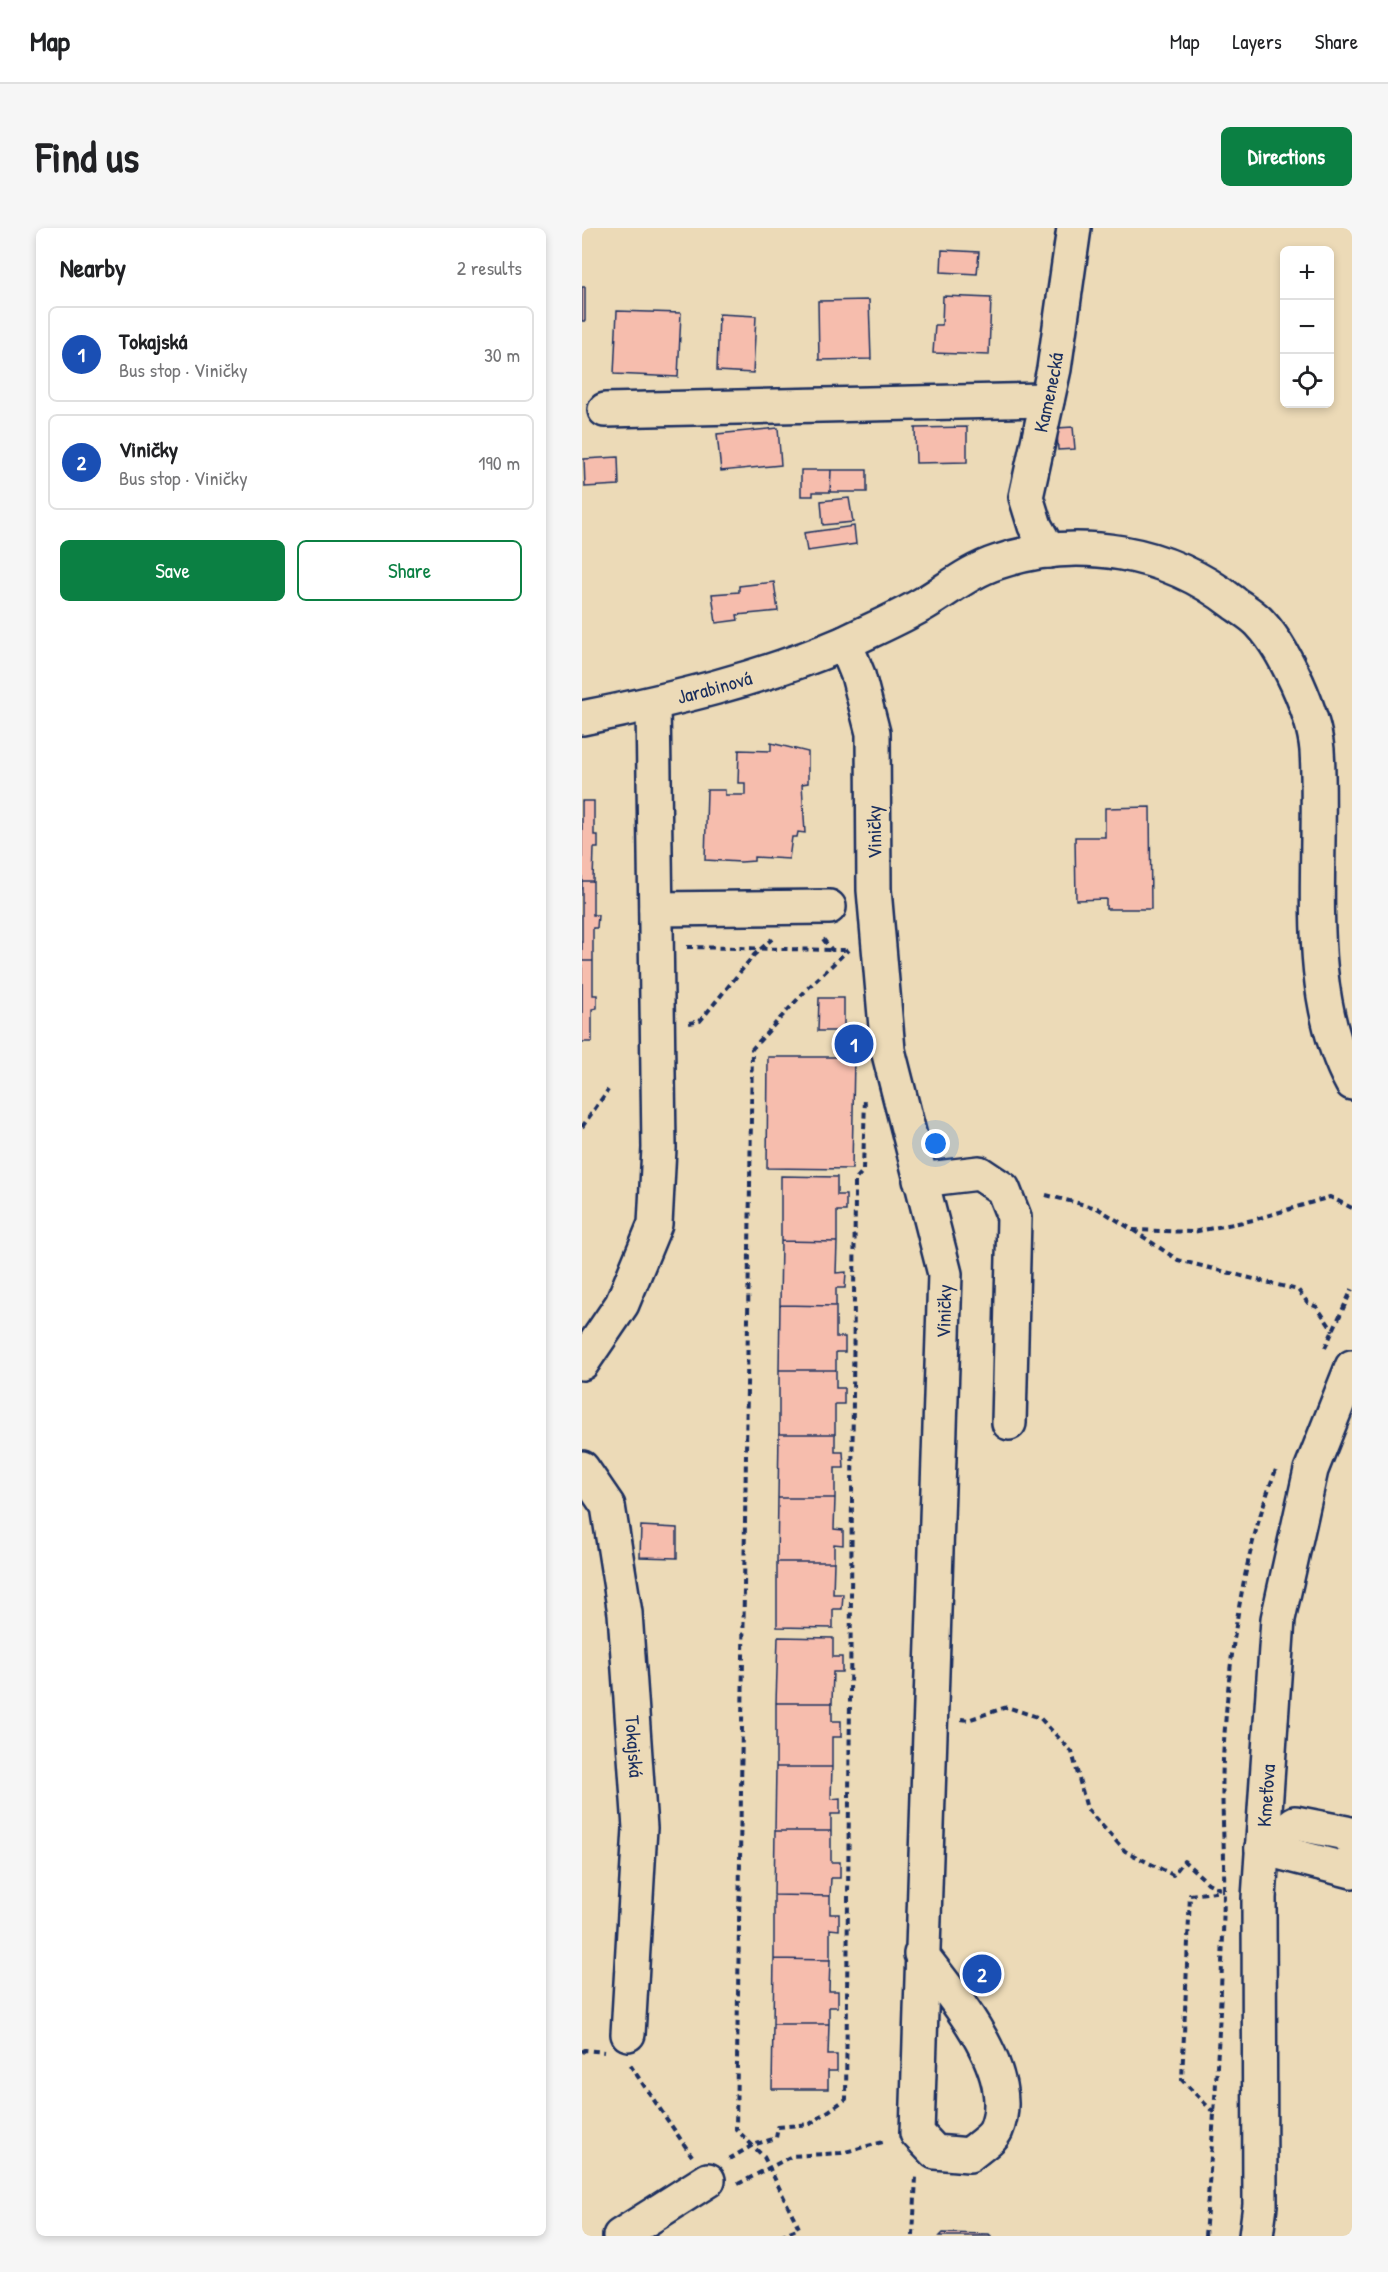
<!DOCTYPE html>
<html lang="en">
<head>
<meta charset="utf-8">
<style>
  :root { --surface:#fff; --page:#f6f6f6; --text:#202124; --muted:#757577; --line:#e0e0e0; --accent:#0b8043 }
  body { margin:0; font-family:"Patrick Hand",sans-serif; background:var(--page); color:var(--text) }
  .controls { position:absolute; right:18px; top:18px; display:grid; overflow:hidden; border-radius:9px; box-shadow:0 3px 9px #0003 }
  .controls button { width:54px; height:54px; display:grid; place-items:center; padding:0; border:0; border-bottom:2px solid var(--line); background:var(--surface); color:var(--text); font:30px sans-serif }
  .you { position:absolute; left:354px; top:916px; width:21px; height:21px; margin:-15px; border:4px solid #fff; border-radius:50%; background:#1a73e8; box-shadow:0 0 0 9px #1a73e833 }
  .badge { display:grid; place-items:center; width:39px; height:39px; border-radius:50%; background:var(--accent); color:#fff; font-size:20px; font-weight:700 }
  .pin { position:absolute; translate:-50% -50%; border:3px solid #fff; box-shadow:0 2px 6px #0006 }
  .list { margin:0; padding:0; list-style:none }
  h2 { display:flex; justify-content:space-between; align-items:center; height:78px; margin:0; padding:0 24px; font-size:26px }
  h2 small { font-size:20px; font-weight:400; color:var(--muted) }
  .list li { display:grid; grid-template-columns:39px 1fr auto; gap:18px; align-items:center; box-sizing:border-box; height:96px; margin:0 12px 12px; padding:0 12px; border:2px solid var(--line); border-radius:9px }
  .list b { display:block; font-size:22px; white-space:nowrap }
  .list p { margin:0; font-size:20px; white-space:nowrap; color:var(--muted) }
  .list em { font-size:20px; font-style:normal; color:var(--muted) }
  .actions { display:flex; gap:12px; padding:18px 24px }
  .actions a { flex:1; padding:14px 0; border:2px solid var(--accent); border-radius:9px; text-align:center; font-size:21px; color:var(--accent) }
  .actions .main { background:var(--accent); color:#fff }
  .icon { flex:none; width:33px; height:33px; fill:none; stroke:currentColor; stroke-width:2; stroke-linecap:round; stroke-linejoin:round }
  .map { position:relative; flex:none; width:770px; height:2008px; overflow:hidden; border-radius:9px }
  header { display:flex; align-items:center; gap:36px; box-sizing:border-box; height:84px; padding:0 30px; background:var(--surface); border-bottom:2px solid var(--line) }
  header strong { font-size:28px }
  nav { display:flex; gap:33px; margin-inline-start:auto; font-size:21px }
  .intro { display:flex; align-items:center; justify-content:space-between; box-sizing:border-box; height:144px; padding:0 36px }
  h1 { margin:0; font-size:42px }
  .button { padding:15px 27px; border-radius:9px; background:var(--accent); color:#fff; font-size:21px; font-weight:700 }
  main { display:flex; gap:36px; padding:0 36px }
  aside { flex:1; background:var(--surface); border-radius:9px; box-shadow:0 3px 9px #0003 }
  .map>svg:first-child { display:block }
  .building { fill:#f6bdad; stroke:#1b2f5e; stroke-width:1.5 }
  .lines { fill:none; stroke-linecap:round; stroke-linejoin:round }
  .minor-casing { stroke:#1b2f5e; stroke-width:38 }
  .path { stroke:#1b2f5e; stroke-width:4; stroke-dasharray:6 4.5; stroke-linecap:butt }
  .minor { stroke:#ecdab7; stroke-width:33 }
  .labels { text-anchor:middle; stroke-width:6; stroke-linejoin:round; paint-order:stroke }
  .street-label { font-size:20px; fill:#1b2f5e; stroke:#ecdab7 }
</style>
</head>
<body>
<header>
<strong>Map</strong>
<nav><a>Map</a><a>Layers</a><a>Share</a></nav>
</header>
<div class="intro"><h1>Find us</h1><a class="button">Directions</a></div>
<main>
<aside>
<h2>Nearby<small>2 results</small></h2>
<ul class="list">
<li><span class="badge" style="background:#1a4fb4">1</span><div><b>Tokajská</b><p>Bus stop · Viničky</p></div><em>30 m</em></li>
<li><span class="badge" style="background:#1a4fb4">2</span><div><b>Viničky</b><p>Bus stop · Viničky</p></div><em>190 m</em></li>
</ul>
<div class="actions"><a class="main">Save</a><a>Share</a></div>
</aside>
<div class="map">
<svg width="770" height="2008" viewBox="0 0 770 2008">
  <rect width="100%" height="100%" fill="#ecdab7"/>
  <filter id="ink" filterUnits="userSpaceOnUse"><feTurbulence type="fractalNoise" baseFrequency=".0167" numOctaves="2"/><feDisplacementMap in="SourceGraphic" scale="12" xChannelSelector="R" yChannelSelector="G"/><feConvolveMatrix kernelMatrix="1 2 1 2 8 2 1 2 1" color-interpolation-filters="sRGB"/></filter>
  <g filter="url(#ink)">
    <!-- building -->
    <path class="building" d="M360,22L397,24L395,46L359,44Z
      M0,59H3V93H0Z
      M361,68L409,70L407,127L351,125L353,97H360Z
      M287,72L289,131L237,132L236,73Z
      M35,83L99,85L96,149L32,146Z
      M137,86L174,88L171,145L135,143Z
      M385,199V234L334,235L333,200Z
      M491,199L493,221L476,222L475,200Z
      M196,200L199,237L139,243L135,206Z
      M36,229L37,257L3,259L2,231Z
      M219,242H249L248,264H231V268H219Z
      M249,242H285V264H248Z
      M267,270L271,294L241,297L239,273Z
      M272,298L274,316L225,323L222,305Z
      M192,354L196,383L155,387L156,392L134,395L130,366L157,364V358Z
      M189,515L226,524V555L220,556L223,605L216,604L215,609H210L207,631L172,629V633L159,634L123,632L125,562H143V567H163V555H156L157,522L189,523Z
      M0,573H12V607H16V620H12L11,653H0Z
      M568,579L569,681H524V671L494,672L493,609H523V580Z
      M0,653H11V687H16L15,700H11V733H0Z
      M0,733H11V767H15V780L10,781V814H0Z
      M237,770H262V803H236Z
      M186,829H272L270,941L185,940Z
      M199,948L255,949V967H264V983H255V1014L199,1013Z
      M199,1013L255,1014L254,1045L264,1044L263,1060H254V1078L198,1077Z
      M198,1077L254,1078V1109H263V1124H254V1142H197Z
      M197,1142H254V1160H262V1176H253V1206H197Z
      M197,1206H253V1224H261L262,1240H253V1270H196Z
      M196,1270H253L252,1301L261,1302V1317L252,1316V1334H195Z
      M59,1298L95,1300V1330L58,1329Z
      M195,1334H252L251,1366H261L260,1381H251V1400L195,1399Z
      M196,1409L251,1410V1429H260V1444H251L250,1475H194Z
      M194,1475H250V1493H259V1509H250V1539H194Z
      M194,1539H250L249,1571L258,1570V1586H249V1603H193Z
      M193,1603H249V1634H258V1650H249L248,1668L192,1667Z
      M192,1667L248,1668V1686H257V1702L248,1701V1732L192,1731Z
      M192,1731L248,1732L247,1763H256V1779H247V1796H191Z
      M191,1796H247L246,1827H255V1843H246V1861H190Z
      M360,2005L407,2006L409,2008H357Z"/>
    <g class="lines">
      <defs>
        <g id="minor">
          <path d="M23,182L465,172"/>
          <path id="s1" d="M467,323L453,298L444,269L472,141L492,0"/>
          <path id="s2" d="M0,490C90,472 179,451 263,415"/>
          <path d="M74,681L247,679"/>
          <path d="M338,952L397,945L421,961L432,989L427,1195"/>
          <path d="M0,1135L40,1076L73,996L77,920L71,476"/>
          <path id="s3" d="M0,1240L26,1278L43,1385L58,1600L46,1806"/>
          <path d="M680,1620L713,1595L764,1605L770,1612"/>
          <path d="M680,1620L770,1643"/>
          <path id="s4" d="M339,1726C371,1769 438,1844 414,1902C410,1911 395,1920 387,1927L353,1924L335,1905L363,1046L306,822L292,662L291,505L276,447L263,415C289,402 318,390 343,375C368,360 388,343 416,334C496,307 586,323 652,375C660,381 671,387 678,395C694,412 705,434 715,455C724,475 733,500 735,522C742,629 718,759 770,855"/>
          <path d="M38,2008L126,1952"/>
          <path id="s5" d="M674,2008L678,1977L677,1670L696,1391L729,1242L770,1139"/>
        </g>
      </defs>
      <!-- minor casing -->
      <use href="#minor" class="minor-casing"/>
      <!-- path -->
      <path class="path" d="M241,711L250,722H267
        M105,719L250,722
        M107,795L118,793L172,727L190,711
        M0,899L26,862
        M464,967L515,980L551,1002L611,1004L671,992L748,969L770,980
        M551,1002L596,1032L716,1062L726,1075L735,1079L751,1103
        M743,1120L770,1061
        M379,1491L386,1492L425,1479L458,1490L490,1524L505,1581L543,1623L591,1647L602,1633L626,1655L642,1663
        M0,1824L3,1822L22,1824
        M48,1837L110,1928
        M632,1885L600,1852L608,1667L642,1663
        M147,1931L171,1917L194,1910L196,1899L228,1896L264,1871L273,968V952L281,943L283,869
        M156,1956L210,1928L259,1925L305,1913
        M198,2008L217,2000L182,1929L154,1901L170,821L226,760L266,722
        M331,2008L334,1949
        M623,2008C632,1893 640,1779 642,1664C643,1620 639,1576 641,1532C646,1434 659,1330 695,1239"/>
      <!-- minor -->
      <use href="#minor" class="minor"/>
    </g>
  </g>
  <g class="labels">
    <!-- street labels -->
    <g class="street-label">
      <text dy="7" stroke="none"><textPath href="#s1" startOffset="166">Kamenecká</textPath></text>
      <text dy="7" stroke="none"><textPath href="#s2" startOffset="136">Jarabinová</textPath></text>
      <text transform="translate(292 604) rotate(-91)" y="7">Viničky</text>
      <text dy="7" stroke="none"><textPath href="#s4" startOffset="1119">Viničky</textPath></text>
      <text dy="7" stroke="none"><textPath href="#s3" startOffset="288">Tokajská</textPath></text>
      <text dy="7" stroke="none"><textPath href="#s5" startOffset="441">Kmeťova</textPath></text>
    </g>
  </g>
</svg>
<div class="controls">
<button>+</button>
<button>−</button>
<button><svg class="icon" aria-label="locate" viewBox="0 0 24 24"><circle cx="12" cy="12" r="6"/><path d="M12 2v4M12 18v4M2 12h4M18 12h4"/></svg></button>
</div>
<div class="you"></div>
<div class="pin badge" style="left:272px;top:816px;background:#1a4fb4">1</div>
<div class="pin badge" style="left:400px;top:1746px;background:#1a4fb4">2</div>
</div>
</main>
</body>
</html>
